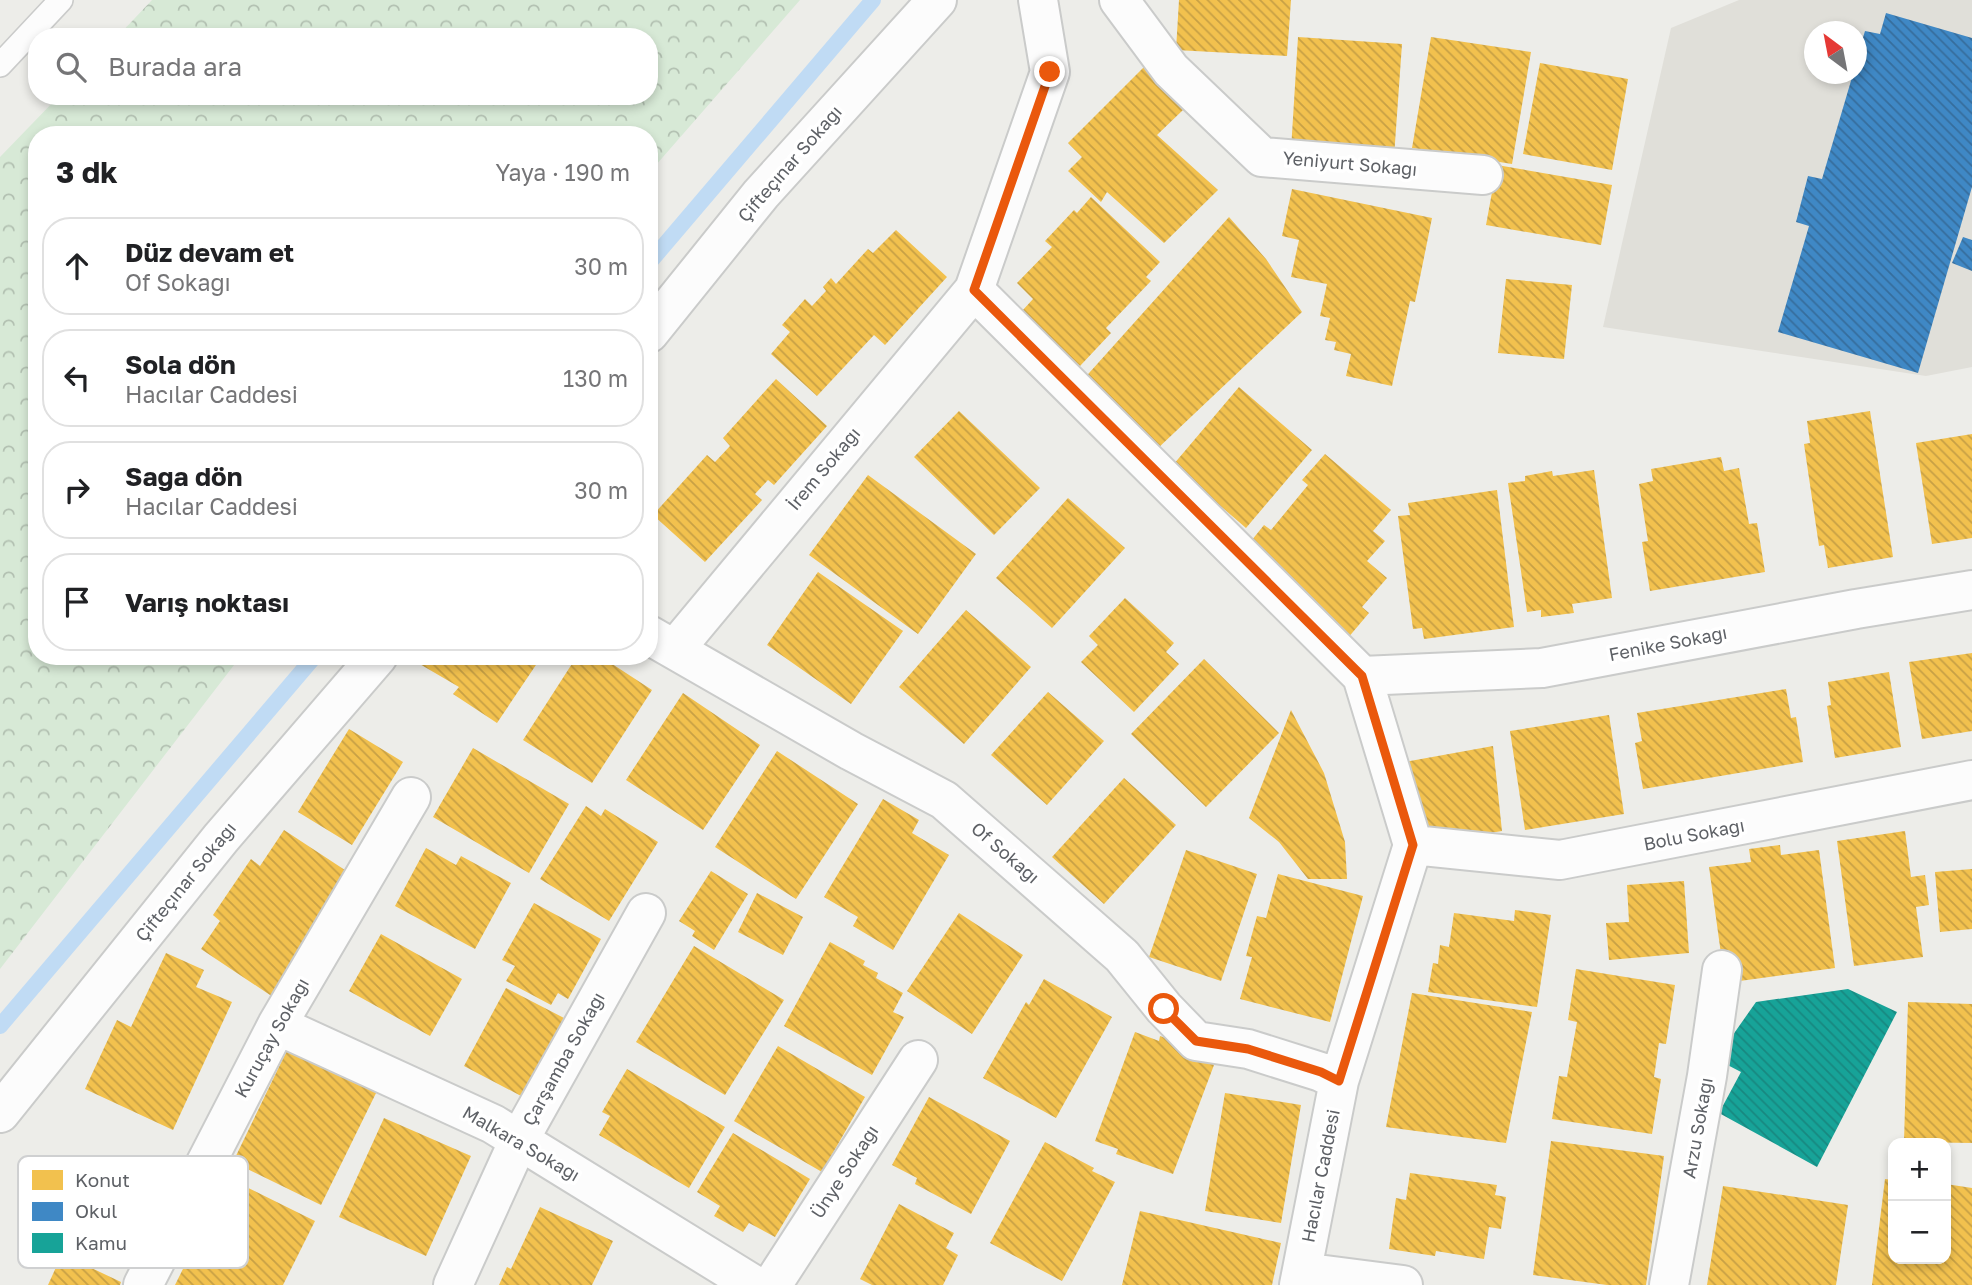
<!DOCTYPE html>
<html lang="tr">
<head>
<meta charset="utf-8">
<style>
  :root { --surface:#fff; --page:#f2f2f2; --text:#202124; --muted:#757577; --line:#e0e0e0 }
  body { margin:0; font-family:"Golos Text",sans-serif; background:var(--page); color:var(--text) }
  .controls { position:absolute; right:21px; bottom:21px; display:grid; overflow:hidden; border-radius:14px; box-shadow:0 4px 10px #0003 }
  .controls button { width:63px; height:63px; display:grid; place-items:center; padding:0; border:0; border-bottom:2px solid var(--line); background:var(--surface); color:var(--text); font:35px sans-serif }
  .compass { position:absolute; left:1804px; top:21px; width:63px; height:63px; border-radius:50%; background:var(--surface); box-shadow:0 4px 10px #0003; rotate:328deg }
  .stop { position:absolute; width:21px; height:21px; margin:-16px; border:5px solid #ea580c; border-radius:50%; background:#fff }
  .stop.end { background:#ea580c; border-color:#fff; box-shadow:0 2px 7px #0008 }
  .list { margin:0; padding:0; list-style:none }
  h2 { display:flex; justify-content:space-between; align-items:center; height:91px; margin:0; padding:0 28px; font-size:30px }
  h2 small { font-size:23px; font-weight:400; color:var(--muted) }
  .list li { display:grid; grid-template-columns:46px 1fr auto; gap:21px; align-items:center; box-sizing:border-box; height:98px; margin:0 14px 14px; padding:0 14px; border:2px solid var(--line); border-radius:28px }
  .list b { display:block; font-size:26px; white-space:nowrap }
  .list p { margin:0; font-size:23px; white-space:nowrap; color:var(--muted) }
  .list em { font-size:23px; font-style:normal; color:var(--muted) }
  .icon { flex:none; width:38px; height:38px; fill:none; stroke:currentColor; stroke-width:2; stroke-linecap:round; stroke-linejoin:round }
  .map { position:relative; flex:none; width:1972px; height:1285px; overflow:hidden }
  .search { position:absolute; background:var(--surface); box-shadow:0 4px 10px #0003; left:28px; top:28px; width:630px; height:77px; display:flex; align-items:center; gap:18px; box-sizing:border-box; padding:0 24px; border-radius:28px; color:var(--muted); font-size:26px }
  .panel { position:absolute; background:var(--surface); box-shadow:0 4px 10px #0003; left:28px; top:126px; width:630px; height:539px; border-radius:28px }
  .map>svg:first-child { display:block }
  .education { fill:#e0dfd9; fill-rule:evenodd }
  .park { fill:url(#park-crowns) }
  .homes { fill:url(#homes-back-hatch) }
  .schools { fill:url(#schools-back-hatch) }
  .public { fill:url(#public-back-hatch) }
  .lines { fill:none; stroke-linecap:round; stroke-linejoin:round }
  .stream { stroke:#c0dbf4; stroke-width:16 }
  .service-casing { stroke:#cacbca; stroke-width:26 }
  .minor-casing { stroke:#cacbca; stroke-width:42 }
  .tertiary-casing { stroke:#cacbca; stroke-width:42 }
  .service { stroke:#fcfcfc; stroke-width:23 }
  .minor { stroke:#fcfcfc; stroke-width:38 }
  .tertiary { stroke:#fcfcfc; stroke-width:38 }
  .route { stroke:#ea580c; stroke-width:9 }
  .labels { text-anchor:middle; stroke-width:7; stroke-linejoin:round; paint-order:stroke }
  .street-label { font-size:18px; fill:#5e6166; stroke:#fff }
  .key { fill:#fff; stroke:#cfd0d1; stroke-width:2 }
  .key-label { font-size:19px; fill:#5e6166 }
</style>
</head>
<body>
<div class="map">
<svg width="1972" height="1285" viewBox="0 0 1972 1285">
  <defs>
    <pattern id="park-crowns" width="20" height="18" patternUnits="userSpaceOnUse" patternTransform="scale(1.75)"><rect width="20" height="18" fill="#d7e9d6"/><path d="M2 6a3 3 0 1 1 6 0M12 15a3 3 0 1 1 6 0" fill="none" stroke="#b2c0b1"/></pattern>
    <pattern id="homes-back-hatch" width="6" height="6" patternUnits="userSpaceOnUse" patternTransform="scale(1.75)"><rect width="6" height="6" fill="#f2c14e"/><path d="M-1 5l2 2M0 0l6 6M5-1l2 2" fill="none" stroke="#c7a045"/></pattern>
    <pattern id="schools-back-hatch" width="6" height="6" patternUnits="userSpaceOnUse" patternTransform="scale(1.75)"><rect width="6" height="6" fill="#3f88c5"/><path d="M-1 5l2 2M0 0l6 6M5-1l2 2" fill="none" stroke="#366d9c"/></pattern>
    <pattern id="public-back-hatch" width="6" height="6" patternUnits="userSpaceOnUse" patternTransform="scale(1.75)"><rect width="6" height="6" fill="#17a398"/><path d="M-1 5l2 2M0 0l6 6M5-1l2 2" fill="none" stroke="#188880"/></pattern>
  </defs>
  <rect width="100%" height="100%" fill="#edede9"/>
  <!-- education -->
  <path class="education" d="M1739,0H1972V367L1926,376L1603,327L1671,28ZM1814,32H1856V74H1814Z"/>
  <!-- park -->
  <path class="park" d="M152,0H800L649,173V135H37V656H241L0,969V157L59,96H649V37H117Z"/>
  <!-- homes -->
  <path class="homes" d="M1179,0H1291L1287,56L1176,50Z
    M1298,37L1402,44L1394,157L1291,150Z
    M1431,37L1531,52L1512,164L1412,148Z
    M1540,63L1628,79L1612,170L1523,154Z
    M1146,65L1183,110L1157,135L1218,190L1164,243L1107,192L1101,202L1068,171L1082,157L1068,143Z
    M1497,165L1612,185L1601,245L1486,225Z
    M1292,189L1432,218L1415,302L1410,301L1392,386L1346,376L1351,354L1334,350L1336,342L1325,340L1330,318L1320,316L1327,284L1291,277L1299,240L1282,236Z
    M1091,197L1160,262L1146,277L1151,281L1106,328L1111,333L1080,366L1022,311L1033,299L1017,283L1052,247L1045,241L1074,210L1077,213Z
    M1229,217L1266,259L1302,312L1156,450L1081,382Z
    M896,230L947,277L885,345L874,335L817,396L771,354L790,332L782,325L805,299L812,306L826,291L823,287L831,278L836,284L868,249L873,253Z
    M1506,279L1572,285L1564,359L1498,353Z
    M776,379L827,426L774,485L768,480L755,494L762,500L705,562L653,515L707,455L715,462L730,446L723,438Z
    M1239,387L1312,450L1246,528L1173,465Z
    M959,411L1040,488L994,535L914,457Z
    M1870,411L1893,557L1828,568L1824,545L1819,546L1804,444L1810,443L1807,421Z
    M1972,434V538L1932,544L1916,443Z
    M1325,454L1391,510L1373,531L1385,541L1367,561L1387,578L1362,607L1369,613L1347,639L1243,551L1264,525L1271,530L1308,485L1302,480Z
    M1721,457L1724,471L1739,468L1749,524L1757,523L1765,572L1650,591L1642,542L1648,541L1639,484L1653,481L1651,469Z
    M1594,470L1612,598L1572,604L1574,613L1541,617V610L1527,612L1508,483L1525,481V476L1552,471L1553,476Z
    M868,475L976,554L918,634L809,555Z
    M1497,490L1514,627L1424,639L1422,628L1413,629L1398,516L1410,515L1408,503Z
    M1068,498L1125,548L1052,628L996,578Z
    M818,572L903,631L851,704L767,645Z
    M1125,598L1174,643L1166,652L1179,664L1134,712L1081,662L1098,645L1089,636Z
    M966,610L1031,667L964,744L899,687Z
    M1972,653V731L1922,739L1909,662Z
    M406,656H542L497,723L453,694L459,687Z
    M577,656H600L652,690L592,783L523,740Z
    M1204,659L1279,733L1206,807L1131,734Z
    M1889,672L1901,747L1835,758L1827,706L1831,705L1828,682Z
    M1786,689L1791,718L1796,717L1803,762L1643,789L1635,743L1642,741L1637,713Z
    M1048,692L1104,741L1047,805L991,755Z
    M683,693L760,745L703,830L626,780Z
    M1291,710L1324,773L1345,842L1347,879H1308L1279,842L1249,818Z
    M1609,715L1624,814L1525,830L1510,731Z
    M349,729L403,762L352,845L298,812Z
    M1493,746L1502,831L1436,842L1399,763Z
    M473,748L569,804L529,873L433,817Z
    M777,751L858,804L796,899L715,847Z
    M1124,778L1176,825L1104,904L1052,857Z
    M883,799L919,820L912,833L949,855L893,950L853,926L858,917L824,897Z
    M586,806L601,816L605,809L658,842L609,921L540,879Z
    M284,830L354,876L273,997L201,949L220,921L213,915L251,859L260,866Z
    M1905,831L1911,877L1925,875L1929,905L1916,907L1923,957L1854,966L1837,841Z
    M1780,845L1781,855L1819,850L1835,968L1725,983L1709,867L1751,862L1749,849Z
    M426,848L456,865L461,856L511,883L475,949L395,906Z
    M1186,850L1257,874L1221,981L1149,957Z
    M1972,869V929L1940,932L1935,872Z
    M711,871L748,894L714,950L692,936L695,931L679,921Z
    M1278,874L1363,896L1330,1022L1240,999L1252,957L1246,956L1257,916L1266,918Z
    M1684,881L1689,953L1609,960L1606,923L1629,922L1627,885Z
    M757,893L803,917L783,955L738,932Z
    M534,903L601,939L568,999L558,993L551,1005L506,981L515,966L502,960Z
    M1515,910L1551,915L1537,1007L1428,992L1433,963L1438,964L1440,945L1449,947L1454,913L1514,921Z
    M959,913L1023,955L972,1034L907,991Z
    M381,934L462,979L430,1036L349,991Z
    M830,942L865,961L863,965L878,973L876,978L903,993L893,1012L904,1017L872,1075L784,1026Z
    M694,946L784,1000L725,1095L636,1042Z
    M166,953L204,970L196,987L232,1002L173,1130L85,1089L117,1020L131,1027Z
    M1576,969L1675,985L1666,1044L1659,1043L1654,1077L1661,1079L1652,1134L1552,1119L1559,1076L1567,1077L1577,1022L1568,1020Z
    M1044,979L1112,1017L1056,1118L983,1078L1026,1002L1029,1005Z
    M506,988L564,1018L523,1097L464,1066Z
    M1412,993L1532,1012L1506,1143L1386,1127Z
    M1908,1002L1972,1004V1143L1904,1142Z
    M1135,1032L1159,1041L1160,1036L1217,1057L1173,1174L1116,1154L1118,1149L1095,1141Z
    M291,1042L380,1085L321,1205L233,1162Z
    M778,1046L865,1097L822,1172L734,1121Z
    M627,1069L725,1127L689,1188L599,1135L610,1116L602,1112Z
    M1225,1093L1301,1105L1281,1223L1205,1211Z
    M929,1097L1010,1141L971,1214L915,1184L917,1178L892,1165Z
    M384,1118L471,1156L426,1256L339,1217Z
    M733,1133L810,1179L775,1237L749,1223L743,1232L714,1216L720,1206L697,1192Z
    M1551,1141L1664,1156L1646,1285H1607L1533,1275Z
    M1045,1142L1094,1168L1092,1171L1115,1182L1062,1281L990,1243Z
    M1410,1173L1497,1185L1495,1195L1506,1197L1501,1229L1489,1227L1484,1259L1436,1251L1435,1256L1389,1249L1396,1198L1406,1200Z
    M228,1178L315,1221L283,1285H175Z
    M1885,1179L1893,1180V1259H1946V1184L1972,1188V1285H1872Z
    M1723,1186L1848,1205L1836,1285H1707Z
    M899,1204L954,1233L946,1248L958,1255L943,1285H872L860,1279Z
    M540,1207L613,1241L592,1285H499L507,1267L511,1269Z
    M1140,1211L1281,1243L1272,1285H1122Z
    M62,1254L121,1282L120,1285H48Z"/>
  <!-- schools -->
  <path class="schools" d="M1886,13L1972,38V187L1918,373L1778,332L1809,226L1796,222L1808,176L1822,179L1853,74H1856V60L1865,31L1880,34Z
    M1963,237L1972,240V271L1952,263Z"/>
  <!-- public -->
  <path class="public" d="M1848,989L1897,1012L1817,1167L1719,1113L1741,1072L1716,1059L1756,1002Z"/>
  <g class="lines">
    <!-- stream -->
    <path class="stream" d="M649,263L873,0
      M0,1026L315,656"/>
    <defs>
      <path id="service" d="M0,65L61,0"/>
      <path id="minor" d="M1038,0L1050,72L974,290L1362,676L1413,845L1339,1081L1299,1285
        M1119,0L1171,70L1262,157L1483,175
        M649,635L851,751L944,800L1122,956L1164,1008L1196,1041L1248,1049L1321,1072L1339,1081
        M675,649L974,290
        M1362,676L1542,668L1856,609L1972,590
        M1413,845L1560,860L1972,780
        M277,1025L493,1124L754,1285
        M1302,1272L1403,1285
        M143,1285L277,1025L411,797
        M453,1285L519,1140L646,913
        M772,1285L918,1060
        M1669,1285L1707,1076L1722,970"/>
      <path id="tertiary" d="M649,333L761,194L937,0
        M0,1113L221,838L378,656"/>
    </defs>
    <!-- service casing -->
    <use href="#service" class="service-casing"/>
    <!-- minor casing -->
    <use href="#minor" class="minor-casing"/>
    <!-- tertiary casing -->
    <use href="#tertiary" class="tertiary-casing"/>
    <!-- service -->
    <use href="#service" class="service"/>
    <!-- minor -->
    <use href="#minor" class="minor"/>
    <!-- tertiary -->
    <use href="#tertiary" class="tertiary"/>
  </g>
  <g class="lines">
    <!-- route -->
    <path class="route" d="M1050,72L974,290L1362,676L1413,845L1339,1081L1321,1072L1248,1049L1196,1041L1164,1009"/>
  </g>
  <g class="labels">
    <!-- street labels -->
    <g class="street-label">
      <text transform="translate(790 164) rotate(-49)" y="6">Çifteçınar Sokağı</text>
      <text transform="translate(1350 164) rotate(5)" y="6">Yeniyurt Sokağı</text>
      <text transform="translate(824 469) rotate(-50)" y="6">İrem Sokağı</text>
      <text transform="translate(1668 644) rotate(-11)" y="6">Fenike Sokağı</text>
      <text transform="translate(1694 835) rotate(-11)" y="6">Bolu Sokağı</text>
      <text transform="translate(1005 853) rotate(41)" y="6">Of Sokağı</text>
      <text transform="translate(186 882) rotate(-51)" y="6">Çifteçınar Sokağı</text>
      <text transform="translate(272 1038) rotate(-61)" y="6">Kuruçay Sokağı</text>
      <text transform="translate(564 1059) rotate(-61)" y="6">Çarşamba Sokağı</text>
      <text transform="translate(1698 1128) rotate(-80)" y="6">Arzu Sokağı</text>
      <text transform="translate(521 1144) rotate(30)" y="6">Malkara Sokağı</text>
      <text transform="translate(845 1172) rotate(-57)" y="6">Ünye Sokağı</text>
      <text transform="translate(1321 1176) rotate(-79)" y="6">Hacılar Caddesi</text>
    </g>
  </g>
  <!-- legend -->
  <rect x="18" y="1156" width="230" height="112" rx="10" class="key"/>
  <rect x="32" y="1170" width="31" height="20" fill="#f2c14e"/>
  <rect x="32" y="1202" width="31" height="19" fill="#3f88c5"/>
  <rect x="32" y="1233" width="31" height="20" fill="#17a398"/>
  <g class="key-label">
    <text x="75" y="1187">Konut</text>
    <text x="75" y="1218">Okul</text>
    <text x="75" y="1250">Kamu</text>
  </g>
</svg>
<div class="controls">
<button>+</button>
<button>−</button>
</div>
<svg class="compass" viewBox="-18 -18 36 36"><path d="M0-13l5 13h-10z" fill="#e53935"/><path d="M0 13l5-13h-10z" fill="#757577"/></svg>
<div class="stop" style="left:1164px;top:1009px"></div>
<div class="stop end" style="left:1050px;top:72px"></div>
<div class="search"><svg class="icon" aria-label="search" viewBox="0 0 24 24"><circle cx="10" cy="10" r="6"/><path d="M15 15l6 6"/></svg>Burada ara</div>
<section class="panel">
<h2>3 dk<small>Yaya · 190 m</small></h2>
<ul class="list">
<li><svg class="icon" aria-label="ahead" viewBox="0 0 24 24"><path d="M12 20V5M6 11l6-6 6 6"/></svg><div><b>Düz devam et</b><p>Of Sokağı</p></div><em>30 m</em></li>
<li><svg class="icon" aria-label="left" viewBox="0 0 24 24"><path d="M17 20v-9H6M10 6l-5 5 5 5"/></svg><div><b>Sola dön</b><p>Hacılar Caddesi</p></div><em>130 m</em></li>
<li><svg class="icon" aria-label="right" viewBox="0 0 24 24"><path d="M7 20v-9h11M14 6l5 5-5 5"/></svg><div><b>Sağa dön</b><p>Hacılar Caddesi</p></div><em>30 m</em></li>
<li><svg class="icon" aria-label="arrive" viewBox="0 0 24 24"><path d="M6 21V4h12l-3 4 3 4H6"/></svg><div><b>Varış noktası</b></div></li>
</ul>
</section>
</div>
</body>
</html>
